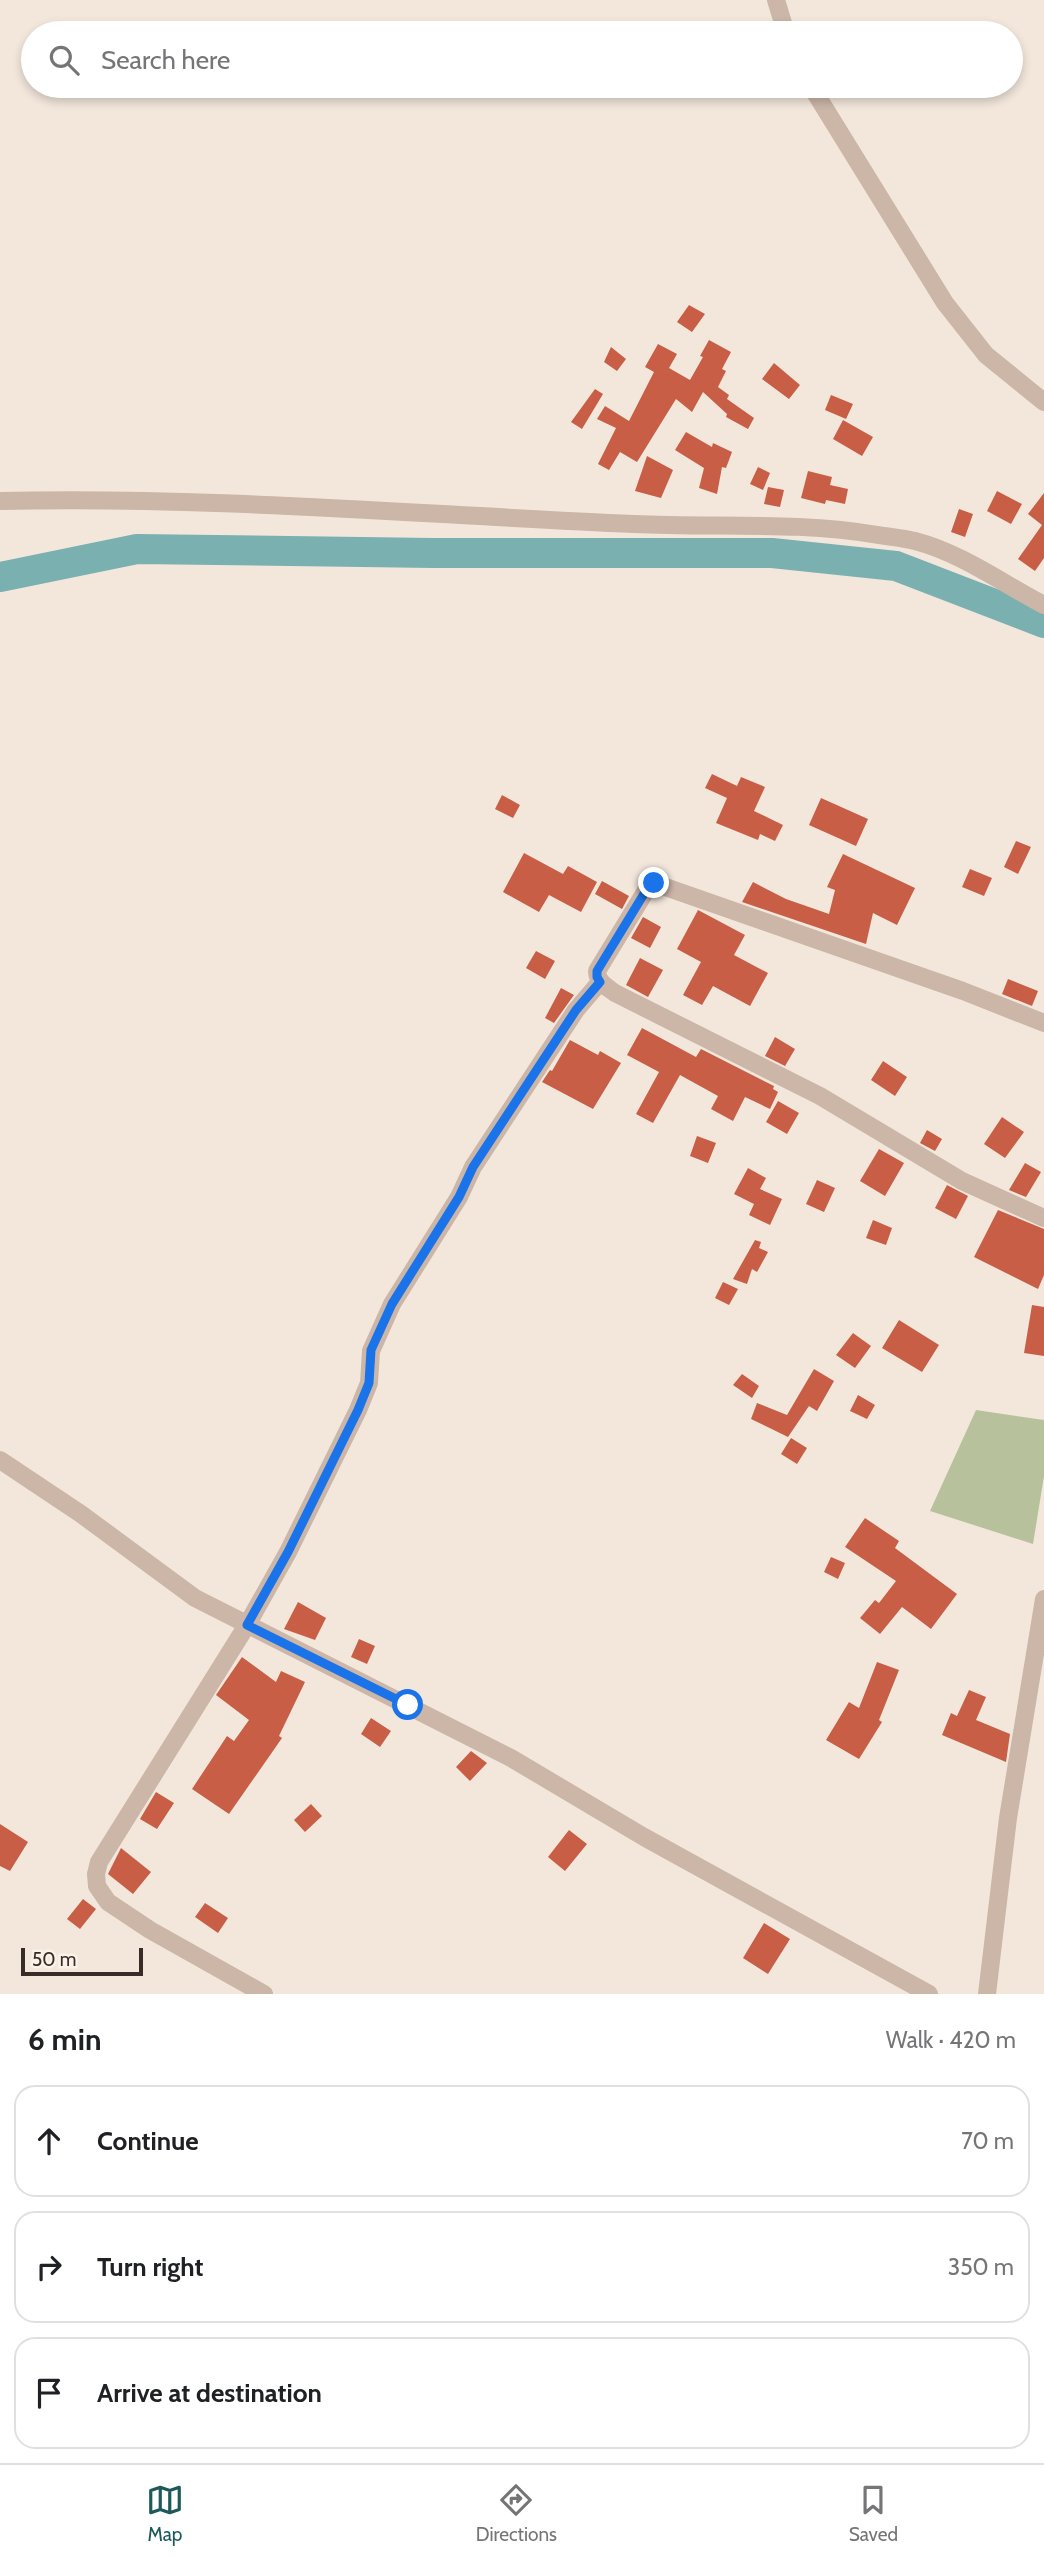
<!DOCTYPE html>
<html lang="en">
<head>
<meta charset="utf-8">
<style>
  :root { --surface:#fff; --page:#f6f6f6; --text:#202124; --muted:#757577; --line:#e0e0e0; --accent:#1d595a }
  body { margin:0; font-family:Cabin,sans-serif; background:var(--page); color:var(--text) }
  .scale { position:absolute; left:21px; bottom:18px; width:122px; box-sizing:border-box; padding-left:7px; border:4px solid #382c28; border-top:0; font-size:19px; line-height:24px; white-space:nowrap; color:#382c28; -webkit-text-stroke:5px #faf1e9; paint-order:stroke }
  .stop { position:absolute; width:21px; height:21px; margin:-16px; border:5px solid #1a73e8; border-radius:50%; background:#fff }
  .stop.end { background:#1a73e8; border-color:#fff; box-shadow:0 2px 7px #0008 }
  .list { margin:0; padding:0; list-style:none }
  h2 { display:flex; justify-content:space-between; align-items:center; height:91px; margin:0; padding:0 28px; font-size:30px }
  h2 small { font-size:23px; font-weight:400; color:var(--muted) }
  .list li { display:grid; grid-template-columns:46px 1fr auto; gap:21px; align-items:center; box-sizing:border-box; height:112px; margin:0 14px 14px; padding:0 14px; border:2px solid var(--line); border-radius:21px }
  .list b { display:block; font-size:26px; white-space:nowrap }
  .list em { font-size:23px; font-style:normal; color:var(--muted) }
  .icon { flex:none; width:38px; height:38px; fill:none; stroke:currentColor; stroke-width:2; stroke-linecap:round; stroke-linejoin:round }
  .map { position:relative; flex:none; width:1044px; height:1994px; overflow:hidden }
  .search { position:absolute; background:var(--surface); box-shadow:0 4px 10px #0003; left:21px; right:21px; top:21px; height:77px; display:flex; align-items:center; gap:18px; box-sizing:border-box; padding:0 24px; border-radius:38px; color:var(--muted); font-size:26px }
  .sheet { height:469px; background:var(--surface) }
  nav { display:flex; justify-content:space-around; align-items:center; box-sizing:border-box; height:98px; border-top:2px solid var(--line); background:var(--surface); font-size:19px; color:var(--muted) }
  nav a { display:grid; justify-items:center; gap:4px }
  nav .on { color:var(--accent) }
  .map>svg:first-child { display:block }
  .green { fill:#b7c29c }
  .lines { fill:none; stroke-linecap:round; stroke-linejoin:round }
  .river { stroke:#7bb0b0; stroke-width:30 }
  .building { fill:#c85e45 }
  .street { stroke:#cbb6a8; stroke-width:18 }
  .route { stroke:#1a73e8; stroke-width:9 }
</style>
</head>
<body>
<div class="map">
<svg width="1044" height="1994" viewBox="0 0 1044 1994">
  <rect width="100%" height="100%" fill="#f3e7dc"/>
  <!-- green -->
  <path class="green" d="M976,1410L1044,1420V1476L1033,1544L930,1511Z"/>
  <g class="lines">
    <!-- river -->
    <path class="river" d="M0,577L137,549L433,553H772L896,566L1044,623"/>
  </g>
  <!-- building -->
  <path class="building" d="M689,305L705,314L692,332L677,322Z
    M709,340L731,352L722,369L726,371L718,387L729,395L727,399L754,418L748,429L726,417L727,414L703,392L692,412L676,399L637,462L620,452L609,470L598,464L616,428L597,419L605,406L629,421L654,372L645,367L658,344L677,354L669,368L690,380L703,357L700,356Z
    M611,347L626,359L617,371L604,362Z
    M774,363L800,385L789,399L762,379Z
    M595,389L603,394L582,429L571,422Z
    M831,395L853,404L846,419L825,410Z
    M843,420L873,437L862,456L833,439Z
    M686,432L712,447L713,443L732,452L726,468L722,467L717,494L699,488L704,468L675,450Z
    M647,456L673,470L661,498L635,491Z
    M758,467L770,473L763,490L750,484Z
    M808,471L832,477L830,485L848,489L845,504L826,500L825,504L801,498Z
    M768,487L784,490L780,507L764,504Z
    M997,491L1022,504L1011,524L987,511Z
    M1044,493V558L1035,571L1018,559L1042,525L1028,514Z
    M959,509L973,514L965,537L951,532Z
    M712,774L737,786L741,777L765,787L754,811L783,825L775,841L760,834L758,840L716,823L727,798L705,788Z
    M502,795L520,805L513,818L495,809Z
    M821,798L868,819L856,846L809,825Z
    M1016,841L1031,847L1018,874L1004,867Z
    M524,853L563,874L568,866L597,882L581,912L549,895L539,912L503,892Z
    M843,854L915,888L897,925L873,913L866,944L742,902L753,882L786,899L829,914L835,890L827,887Z
    M970,869L992,878L984,896L962,887Z
    M602,881L629,896L622,909L595,894Z
    M698,910L745,935L734,955L768,973L750,1006L713,986L702,1005L683,995L701,962L677,949Z
    M643,917L661,927L650,948L631,938Z
    M536,951L555,961L545,979L526,968Z
    M640,958L663,970L648,997L626,985Z
    M1008,979L1038,991L1032,1006L1002,994Z
    M561,988L574,995L554,1023L545,1018Z
    M642,1028L696,1057L701,1049L774,1086L773,1089L778,1092L770,1109L745,1097L733,1121L711,1109L718,1096L680,1075L653,1123L636,1114L659,1072L627,1055Z
    M775,1037L795,1049L785,1066L765,1056Z
    M570,1040L598,1055L600,1051L621,1063L593,1109L542,1082L550,1070L552,1071Z
    M883,1061L907,1077L895,1096L871,1080Z
    M778,1101L799,1113L787,1134L766,1122Z
    M1002,1117L1024,1132L1005,1158L984,1144Z
    M927,1130L942,1139L935,1151L920,1143Z
    M697,1136L716,1143L708,1163L690,1156Z
    M879,1149L904,1163L885,1196L860,1181Z
    M1025,1163L1041,1172L1026,1197L1009,1190Z
    M748,1168L766,1178L760,1189L782,1199L770,1225L749,1215L754,1204L734,1194Z
    M817,1180L835,1188L824,1212L806,1204Z
    M947,1185L968,1196L956,1219L935,1208Z
    M998,1210L1044,1229V1275L1038,1289L974,1257Z
    M873,1220L892,1228L886,1245L866,1238Z
    M755,1240L761,1242L759,1248L768,1252L757,1272L752,1269L747,1284L733,1279Z
    M723,1282L738,1289L729,1305L715,1298Z
    M1032,1305L1044,1307V1356L1024,1353Z
    M899,1320L939,1345L922,1372L882,1348Z
    M853,1333L871,1346L855,1368L836,1355Z
    M814,1369L834,1381L817,1411L809,1406L788,1437L751,1419L757,1403L787,1415Z
    M742,1374L759,1386L752,1398L733,1385Z
    M858,1395L875,1405L867,1419L850,1411Z
    M791,1438L807,1448L797,1464L781,1454Z
    M865,1518L899,1541L895,1548L957,1594L931,1629L902,1607L880,1634L860,1618L875,1600L879,1603L896,1581L845,1547Z
    M831,1557L845,1563L838,1579L824,1572Z
    M298,1602L326,1618L315,1640L284,1629Z
    M359,1639L375,1646L367,1664L351,1657Z
    M242,1657L276,1682L281,1671L305,1682L279,1736L282,1738L229,1814L192,1789L227,1736L234,1741L249,1720L216,1695Z
    M877,1662L899,1670L879,1720L882,1722L859,1759L826,1740L849,1702L859,1708Z
    M969,1690L986,1697L976,1720L1010,1734L1006,1762L942,1735L951,1713L957,1716Z
    M371,1718L391,1731L380,1747L361,1734Z
    M471,1751L487,1763L470,1781L456,1767Z
    M156,1792L174,1803L157,1829L140,1819Z
    M311,1804L322,1816L305,1832L294,1820Z
    M0,1824L28,1842L10,1871L0,1866Z
    M569,1830L587,1844L565,1871L548,1857Z
    M121,1848L151,1872L133,1894L108,1874Z
    M83,1899L96,1909L80,1929L67,1919Z
    M205,1903L228,1918L218,1933L195,1917Z
    M764,1923L790,1939L768,1974L743,1958Z"/>
  <g class="lines">
    <!-- street -->
    <path class="street" d="M776,0L786,33
      M811,86L945,303L986,355L1044,402
      M0,501C211,496 423,515 634,524C715,528 798,521 878,535C891,537 903,538 915,541C961,553 1002,583 1044,605
      M1044,1023L963,991L654,883L650,884L597,971C597,982 607,987 615,993L820,1096L962,1181L1044,1218
      M0,1460L81,1514L195,1598L511,1758L644,1837L929,1994
      M264,1994L150,1930L108,1902L97,1886L96,1874L99,1862L247,1625L288,1552L358,1410L369,1383L371,1351L392,1304L459,1197L473,1167L576,1010L600,982
      M987,1994L1008,1818L1044,1599"/>
  </g>
  <g class="lines">
    <!-- route -->
    <path class="route" d="M408,1705L247,1625L288,1552L358,1410L369,1383L371,1350L392,1304L459,1197L473,1167L576,1010L600,982L597,977V971L650,884L654,883"/>
  </g>
</svg>
<div class="scale">50 m</div>
<div class="stop" style="left:408px;top:1705px"></div>
<div class="stop end" style="left:654px;top:883px"></div>
<div class="search"><svg class="icon" aria-label="search" viewBox="0 0 24 24"><circle cx="10" cy="10" r="6"/><path d="M15 15l6 6"/></svg>Search here</div>
</div>
<section class="sheet">
<h2>6 min<small>Walk · 420 m</small></h2>
<ul class="list">
<li><svg class="icon" aria-label="ahead" viewBox="0 0 24 24"><path d="M12 20V5M6 11l6-6 6 6"/></svg><div><b>Continue</b></div><em>70 m</em></li>
<li><svg class="icon" aria-label="right" viewBox="0 0 24 24"><path d="M7 20v-9h11M14 6l5 5-5 5"/></svg><div><b>Turn right</b></div><em>350 m</em></li>
<li><svg class="icon" aria-label="arrive" viewBox="0 0 24 24"><path d="M6 21V4h12l-3 4 3 4H6"/></svg><div><b>Arrive at destination</b></div></li>
</ul>
</section>
<nav>
<a class="on"><svg class="icon" aria-label="map" viewBox="0 0 24 24"><path d="M3 6l6-2 6 2 6-2v14l-6 2-6-2-6 2zM9 4v14M15 6v14"/></svg>Map</a>
<a><svg class="icon" aria-label="directions" viewBox="0 0 24 24"><path d="M12 3l9 9-9 9-9-9zM9 14v-3h6M13 9l2 2-2 2"/></svg>Directions</a>
<a><svg class="icon" aria-label="saved" viewBox="0 0 24 24"><path d="M7 4h10v16l-5-4-5 4z"/></svg>Saved</a>
</nav>
</body>
</html>
